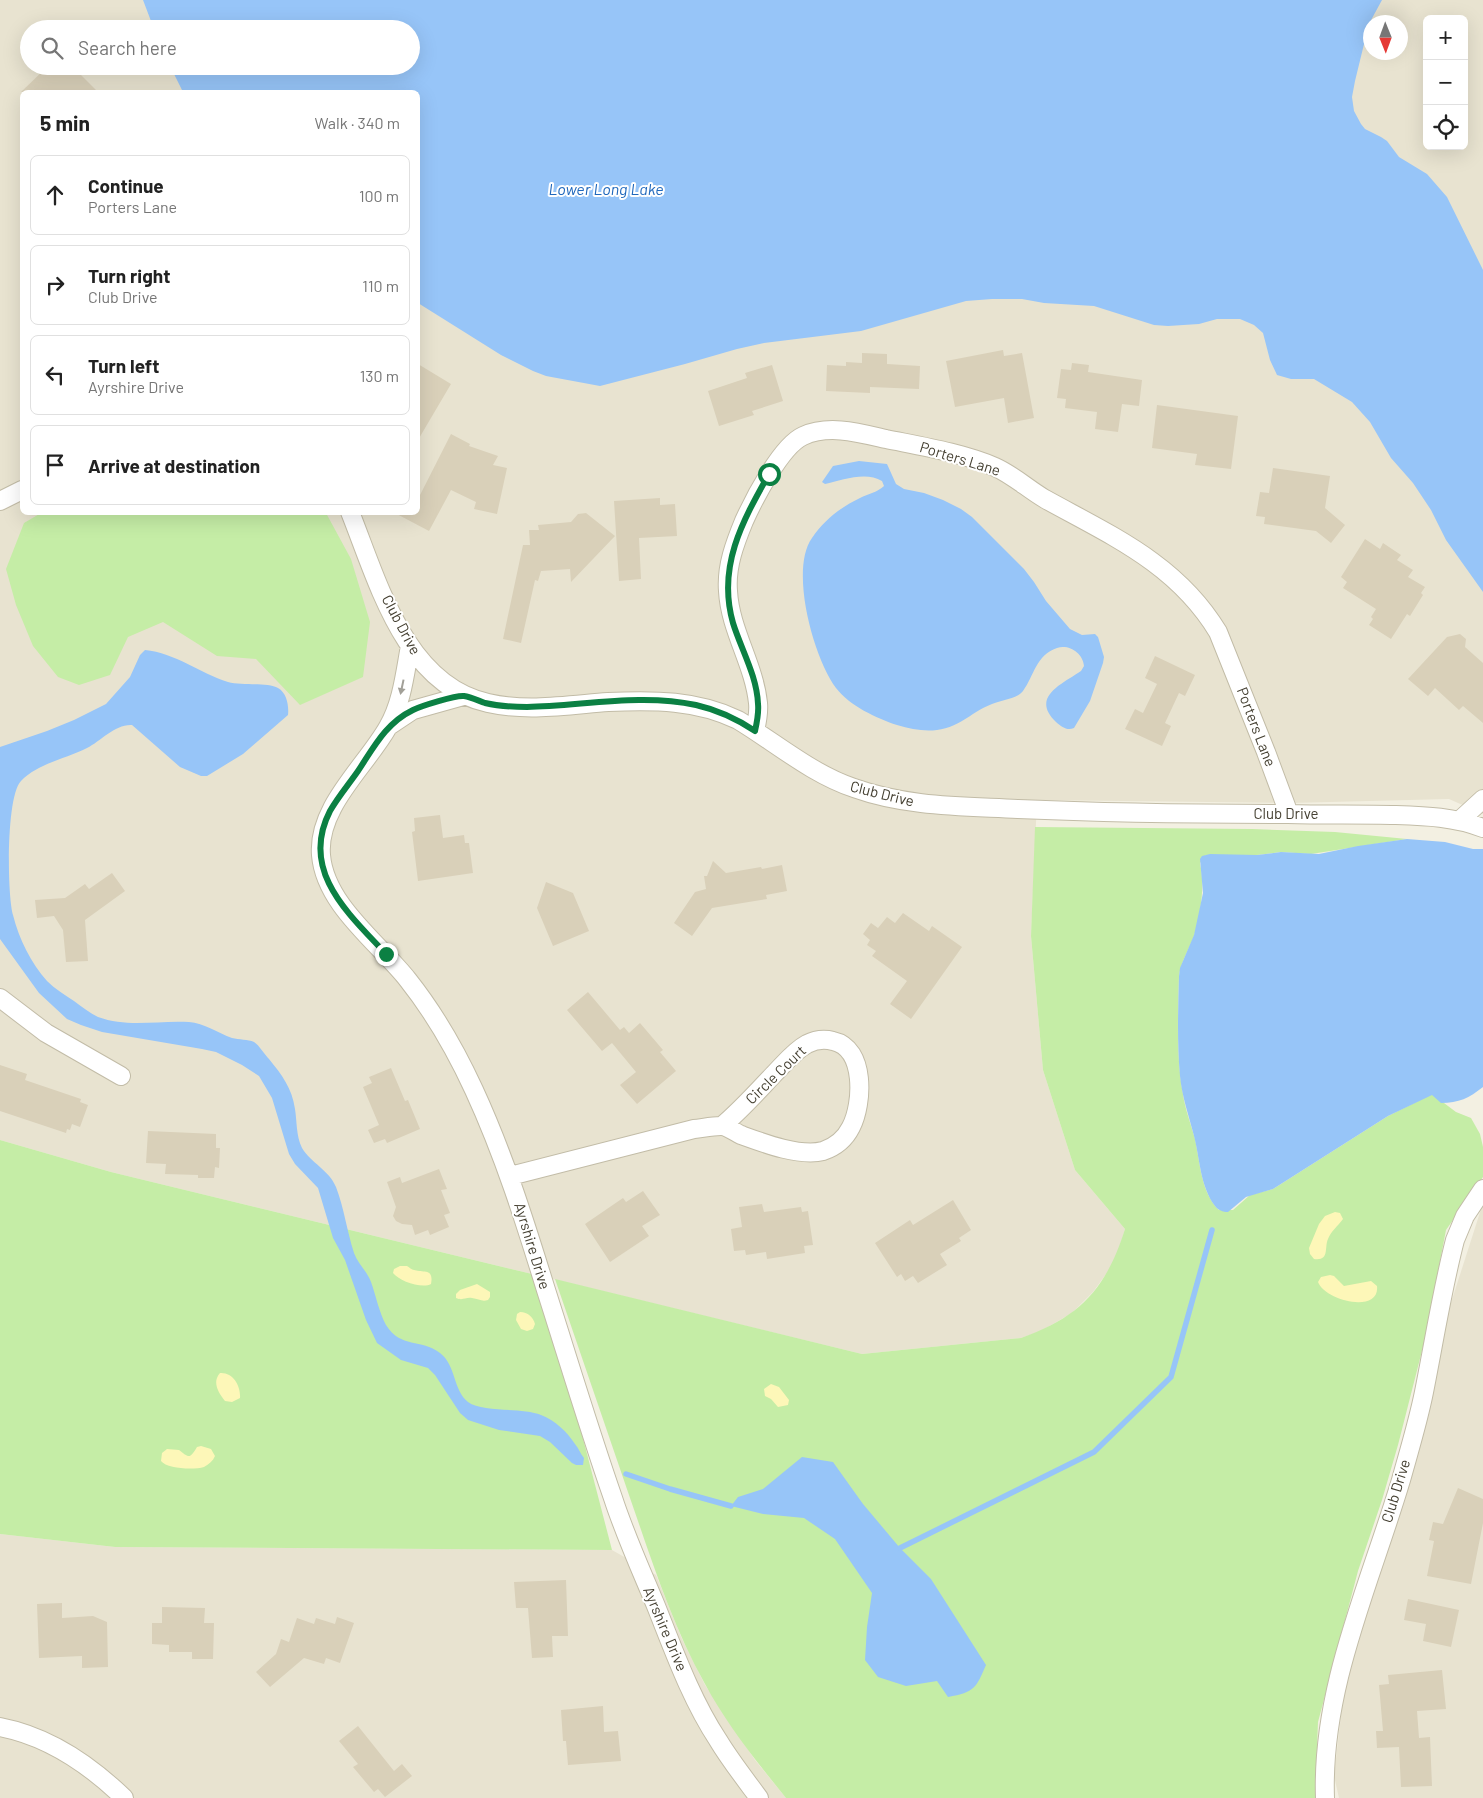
<!DOCTYPE html>
<html lang="en">
<head>
<meta charset="utf-8">
<style>
  :root { --surface:#fff; --page:#f2f2f2; --text:#222; --muted:#767676; --line:#e0e0e0 }
  body { margin:0; font-family:Barlow,sans-serif; background:var(--page); color:var(--text) }
  .controls { position:absolute; right:15px; top:15px; display:grid; overflow:hidden; border-radius:8px; box-shadow:0 5px 20px #0002 }
  .controls button { width:45px; height:45px; display:grid; place-items:center; padding:0; border:0; border-bottom:1px solid var(--line); background:var(--surface); color:var(--text); font:25px sans-serif }
  .compass { position:absolute; left:1363px; top:15px; width:45px; height:45px; border-radius:50%; background:var(--surface); box-shadow:0 5px 20px #0002; rotate:179deg }
  .stop { position:absolute; width:15px; height:15px; margin:-11px; border:4px solid #0b8043; border-radius:50%; background:#fff }
  .stop.end { background:#0b8043; border-color:#fff; box-shadow:0 1px 5px #0008 }
  .list { margin:0; padding:0; list-style:none }
  h2 { display:flex; justify-content:space-between; align-items:center; height:65px; margin:0; padding:0 20px; font-size:21px }
  h2 small { font-size:16px; font-weight:400; color:var(--muted) }
  .list li { display:grid; grid-template-columns:32px 1fr auto; gap:15px; align-items:center; box-sizing:border-box; height:80px; margin:0 10px 10px; padding:0 10px; border:1px solid var(--line); border-radius:8px }
  .list b { display:block; font-size:19px; white-space:nowrap }
  .list p { margin:0; font-size:16px; white-space:nowrap; color:var(--muted) }
  .list em { font-size:16px; font-style:normal; color:var(--muted) }
  .icon { flex:none; width:28px; height:28px; fill:none; stroke:currentColor; stroke-width:2; stroke-linecap:round; stroke-linejoin:round }
  .map { position:relative; flex:none; width:1483px; height:1798px; overflow:hidden }
  .search { position:absolute; background:var(--surface); box-shadow:0 5px 20px #0002; left:20px; top:20px; width:400px; height:55px; display:flex; align-items:center; gap:12px; box-sizing:border-box; padding:0 18px; border-radius:28px; color:var(--muted); font-size:19px }
  .panel { position:absolute; background:var(--surface); box-shadow:0 5px 20px #0002; left:20px; top:90px; width:400px; height:425px; border-radius:8px }
  .map>svg:first-child { display:block }
  .residential { fill:#e8e3d0; fill-rule:evenodd }
  .green { fill:#c5eda6 }
  .sand { fill:#fdf7b8 }
  .water { fill:#97c5f8 }
  .lines { fill:none; stroke-linecap:round; stroke-linejoin:round }
  .stream { stroke:#97c5f8; stroke-width:5.5 }
  .building { fill:#d9d0b9 }
  .minor-casing { stroke:#c2bca7; stroke-width:20 }
  .minor { stroke:#fff; stroke-width:18 }
  .oneway { fill:#a2a098 }
  .route { stroke:#0b8043; stroke-width:6 }
  .labels { text-anchor:middle; stroke-width:4; stroke-linejoin:round; paint-order:stroke }
  .street-label { font-size:15px; fill:#454032; stroke:#fff }
  .water-label { font-size:16px; font-style:italic; fill:#2068bc; stroke:#fff }
</style>
</head>
<body>
<div class="map">
<svg width="1483" height="1798" viewBox="0 0 1483 1798">
  <rect width="100%" height="100%" fill="#f3f0e2"/>
  <!-- residential -->
  <path class="residential" d="M0,0H1483V814L1449,799L1290,803L1037,800L1031,936L1043,1070L1075,1170L1125,1229L1117,1255L1109,1270L1093,1292L1072,1313L1041,1331L1021,1338L862,1354L111,1172L0,1140ZM1427,19H1464V146H1427ZM1370,22H1400V52H1370ZM29,29H411V66H29ZM22,92H418V512H22Z
    M1483,1203V1798H1339L1334,1776L1345,1681L1432,1390L1448,1312Z
    M0,1534L115,1547L612,1550L656,1575L682,1639L705,1685L755,1760L786,1798H0Z"/>
  <!-- green -->
  <path class="green" d="M41,513H326L351,559L370,622L363,677L300,705L256,659L217,656L163,622L128,637L110,675L79,685L58,677L33,646L16,605L6,569L24,523Z
    M1035,827L1252,829L1335,832L1407,839L1311,854L1281,852L1257,855H1206L1200,863C1205,886 1201,913 1194,936C1189,949 1181,962 1179,976C1178,1015 1176,1055 1183,1094C1185,1109 1191,1124 1195,1139C1200,1162 1201,1193 1219,1210H1233L1250,1195L1273,1189L1388,1116L1432,1094L1456,1112L1471,1118L1480,1134L1483,1147V1177L1446,1230L1425,1339L1398,1445L1382,1500L1358,1571L1318,1722L1315,1798H786C757,1762 727,1725 705,1684C672,1625 652,1561 630,1498C605,1425 580,1352 555,1279L862,1354L1021,1338C1080,1317 1106,1289 1125,1229L1075,1170L1043,1070L1031,936Z
    M0,1140L111,1172L532,1274L573,1400L612,1550L115,1547L0,1534Z"/>
  <!-- sand -->
  <path class="sand" d="M1335,1212L1340,1213L1343,1219C1338,1226 1331,1231 1328,1239C1324,1248 1330,1261 1314,1259L1310,1254L1309,1248L1319,1224L1325,1216Z
    M407,1266C409,1267 412,1270 414,1270C424,1273 434,1268 431,1284C422,1289 399,1281 393,1273L394,1269L400,1266Z
    M1330,1275L1334,1276L1344,1286L1371,1281L1377,1286C1380,1314 1325,1301 1318,1282L1321,1277Z
    M477,1284L490,1292V1297L488,1300C482,1302 479,1299 472,1298C465,1297 463,1301 456,1298V1294L460,1290Z
    M520,1312C528,1312 533,1317 535,1324L533,1329L527,1331L521,1329L516,1320L517,1314Z
    M220,1373C233,1372 241,1386 240,1398L232,1402L225,1401C218,1392 212,1382 220,1373Z
    M771,1384L779,1387L789,1400L788,1405L778,1407L771,1399L765,1396L764,1389Z
    M201,1446L211,1449L215,1456C213,1461 209,1464 204,1467C194,1470 167,1469 161,1461L162,1453L167,1449L179,1450C189,1458 190,1459 197,1447Z"/>
  <!-- water -->
  <path class="water" d="M143,0H1382L1370,22L1365,40L1355,81L1352,97L1354,111L1361,124L1365,129L1381,137L1387,141L1399,157L1427,174L1447,197L1483,270V592L1446,540L1431,510L1413,483L1391,458L1370,422L1352,402L1314,379H1291L1277,375L1270,360L1263,333L1254,325L1240,319H1217L1199,324L1168,326L1154,325L1094,306L1044,303L1022,299H992L966,301L861,331L764,343L737,349L685,364L600,386L546,376L533,371L501,355L418,303V92H183L170,66H411V29H154Z
    M859,461L887,464L896,484L904,489L924,493L943,500L961,509L972,517L1024,569L1034,582L1046,601L1070,629L1082,635L1095,634L1098,637L1104,657L1103,663L1090,701L1074,728C1067,731 1062,727 1056,722C1030,697 1062,684 1081,671L1084,666C1083,653 1069,644 1057,648C1036,655 1034,676 1023,691C1017,699 1001,700 992,704C981,708 972,715 962,721C941,734 920,732 897,725C876,718 850,706 836,688C814,659 789,570 812,538C824,520 841,507 860,498C868,494 878,492 884,486L882,481C866,471 842,480 825,484L822,482L833,466Z
    M145,650C175,653 200,673 228,682C242,686 268,682 278,688C287,693 289,706 288,715L243,754L207,776H201L180,767L132,725C115,724 101,741 87,748C66,759 38,763 21,781C6,796 7,894 13,915C19,939 31,963 47,981C55,989 65,995 74,1001C82,1007 90,1013 98,1017C128,1028 159,1020 189,1022C204,1023 218,1033 232,1038C239,1040 248,1039 254,1042C259,1045 265,1055 269,1059C282,1075 292,1088 295,1109C297,1121 296,1136 302,1148C311,1163 329,1170 336,1187C344,1208 347,1231 354,1253C358,1264 367,1271 371,1282C376,1296 379,1312 386,1325C401,1349 421,1338 440,1353C456,1365 453,1390 468,1402C483,1413 522,1407 541,1415C555,1420 567,1432 575,1444C579,1449 580,1453 584,1458L583,1465H576L572,1463L550,1442L540,1436L499,1430L468,1420L460,1413L435,1375L428,1368L401,1360L377,1343L366,1320L345,1260L333,1238L318,1188L295,1164L289,1154L272,1098L259,1076L242,1065L216,1052L202,1049L102,1032L81,1025L67,1019L39,993L0,939V747L47,731L74,720L106,704L130,677L140,655Z
    M1407,839L1445,842L1473,849H1483V1087C1469,1098 1459,1103 1441,1103L1432,1095L1388,1116L1273,1189L1246,1197L1228,1212C1223,1212 1218,1210 1215,1206C1200,1186 1200,1159 1194,1136C1189,1116 1182,1097 1180,1076C1177,1043 1178,1009 1179,976L1180,968L1194,935L1203,893L1200,859L1202,856L1210,854L1257,855L1281,852L1319,854L1358,846Z
    M802,1457L833,1462L863,1504L900,1548L931,1579L986,1665C976,1688 975,1692 948,1697L937,1681L906,1686L878,1677L865,1660L867,1627L872,1593L835,1539L804,1518L763,1514L731,1506L738,1497L763,1489Z"/>
  <g class="lines">
    <!-- stream -->
    <path class="stream" d="M626,1474L670,1489L731,1506
      M900,1548L1094,1452L1171,1377L1212,1230"/>
  </g>
  <!-- building -->
  <path class="building" d="M48,66H62L69,73L74,68L98,92H21Z
    M1003,350L1004,356L1022,353L1034,418L1008,423L1004,398L955,407L946,361Z
    M862,353L887,354V364L920,366L919,389L870,387V393L826,391L827,365L846,366V362L862,363Z
    M1072,363L1089,365L1088,372L1142,380L1139,406L1122,404L1118,432L1095,429L1097,412L1065,408L1066,399L1057,398L1061,369L1071,370Z
    M418,364L451,384L418,440Z
    M772,365L783,401L752,411L754,415L719,426L708,391L747,378L745,373Z
    M1157,405L1238,416L1231,469L1195,465L1197,454L1152,448Z
    M451,434L470,444L469,446L498,456L493,465L507,468L497,514L474,509L476,502L451,490L429,531L393,512H418V499Z
    M1273,468L1330,476L1325,508L1345,525L1331,543L1316,531L1264,524L1265,517L1256,516L1260,492L1269,493Z
    M660,498V505L675,504L677,536L639,538L641,579L619,581L614,501Z
    M586,513L615,536L571,582L570,569L541,571L538,581L535,580L521,643L503,639L523,545H530L529,530H539L538,525L571,522L578,514Z
    M1365,539L1380,549L1383,543L1401,555L1397,560L1413,570L1408,577L1425,587L1421,593L1423,595L1410,616L1407,614L1391,639L1369,625L1373,619L1371,617L1376,609L1343,588L1347,582L1341,577Z
    M1460,634L1466,639L1465,647L1483,663V723L1463,706L1459,710L1435,688L1428,696L1408,679L1447,637Z
    M1155,656L1195,675L1185,696L1179,693L1165,723L1171,726L1162,746L1125,729L1135,709L1143,713L1157,684L1145,678Z
    M440,815L443,838L464,835L465,843H469L473,873L418,881L412,832L415,831L414,818Z
    M713,861L726,873L761,867L762,869L782,865L787,891L766,895L767,899L712,908L692,936L674,923L695,892L706,889L704,876H707Z
    M112,873L125,891L85,920L88,961L66,962L63,930L54,916L37,918L35,900L65,898L85,884L89,889Z
    M546,882L573,893L589,931L553,946L537,908Z
    M903,913L929,931L932,926L962,947L911,1019L890,1004L907,981L872,956L876,951L867,945L870,940L863,934L871,923L878,928L887,917L895,923Z
    M588,992L620,1030L624,1027L629,1033L640,1023L663,1050L660,1052L676,1071L637,1104L620,1085L636,1072L612,1043L602,1051L567,1010Z
    M0,1065L27,1074L25,1080L81,1099L80,1102L88,1105L80,1127L72,1124L70,1130L67,1129L66,1133L0,1111Z
    M391,1068L405,1101L408,1100L420,1129L387,1143L385,1139L374,1143L368,1130L379,1125L363,1087L372,1083L369,1077Z
    M148,1131L216,1134V1148H220L219,1168L215,1167L214,1178H198V1175L165,1174L166,1164L146,1163Z
    M439,1169L447,1189L441,1190L450,1213L444,1215L449,1227L430,1235L428,1230L415,1235L412,1225L402,1224L396,1221L393,1216L396,1207L387,1182L400,1177L402,1183Z
    M643,1191L660,1215L642,1226L649,1236L610,1262L585,1224L623,1198L626,1202Z
    M953,1200L971,1230L959,1238L961,1241L940,1254L947,1265L918,1283L913,1276L905,1281L901,1274L897,1277L875,1243L910,1220L913,1225Z
    M762,1204L764,1212L801,1207L802,1212L808,1211L813,1245L804,1246L805,1253L767,1259L766,1252L746,1255L745,1250L734,1251L731,1229L742,1227L739,1207Z
    M1458,1488L1483,1499V1523L1471,1584L1427,1576L1434,1541L1429,1540L1433,1522L1443,1524Z
    M566,1580L568,1636H552L553,1657L532,1658L528,1608H516L514,1582Z
    M1408,1599L1459,1610L1451,1647L1423,1641L1426,1624L1404,1620Z
    M62,1603V1618L93,1616L107,1622L108,1667L82,1668V1656L39,1658L37,1604Z
    M162,1607L205,1608L204,1623H214L213,1659H192V1652H169V1645L152,1644V1623H162Z
    M337,1617L354,1623L340,1663L326,1658L324,1664L304,1658L270,1687L256,1672L276,1654L281,1639L289,1642L297,1618L314,1624L316,1618L335,1624Z
    M1442,1670L1446,1709L1417,1711L1419,1738L1430,1737L1432,1786L1401,1787L1399,1747L1377,1748L1376,1731H1383L1379,1685L1389,1684L1388,1675Z
    M603,1706L604,1732L618,1731L621,1761L568,1765L566,1741H563L561,1710Z
    M358,1726L394,1771L402,1764L412,1776L385,1797L378,1789L374,1792L353,1767L358,1764L339,1741Z"/>
  <g class="lines">
    <defs>
      <path id="minor" d="M0,501L22,490
        M350,512C378,582 405,685 488,703C527,712 569,705 608,702C654,700 697,700 738,720C776,743 812,774 854,788C907,807 963,806 1018,809C1108,813 1198,814 1288,814C1324,815 1360,814 1396,815C1426,816 1455,817 1483,828
        M410,646C405,673 402,703 388,727C366,766 317,807 321,855C325,905 379,943 408,980C435,1014 456,1051 474,1090C504,1155 525,1222 546,1290C568,1359 589,1429 613,1498C625,1535 641,1570 656,1606C674,1651 691,1699 718,1740C730,1760 745,1779 759,1798
        M389,726L413,710L463,696
        M755,731C757,722 759,712 758,703C754,664 730,630 728,591C726,566 735,543 744,521C754,499 781,446 803,436C829,424 860,433 886,439C920,446 963,453 995,467C1013,475 1028,489 1045,499C1112,536 1177,564 1218,632L1266,752L1289,814
        M1459,821L1483,799
        M0,998L46,1033L121,1076
        M510,1176L694,1129C703,1128 712,1126 721,1126C727,1126 735,1132 741,1135C763,1143 800,1157 823,1151C835,1147 845,1139 851,1127C863,1104 866,1048 833,1041C825,1039 815,1040 807,1044C794,1051 784,1064 774,1074C757,1092 741,1110 722,1126
        M0,1727C47,1736 90,1765 124,1798
        M1325,1798C1321,1688 1370,1584 1401,1480C1409,1451 1418,1422 1424,1392C1434,1342 1442,1290 1455,1240L1465,1216L1483,1189"/>
    </defs>
    <!-- minor casing -->
    <use href="#minor" class="minor-casing"/>
    <!-- minor -->
    <use href="#minor" class="minor"/>
  </g>
  <!-- one-way arrows -->
  <defs><path id="oneway-solid" d="M-6-.8H1V-3.2L6.5 0L1 3.2V.8H-6Z" transform="scale(1.25)"/></defs>
  <use class="oneway" href="#oneway-solid" transform="translate(402 687) rotate(102)"/>
  <g class="lines">
    <!-- route -->
    <path class="route" d="M386,954C349,914 299,871 330,811C338,797 349,784 358,771C374,747 386,723 413,710C421,706 456,695 464,696C471,697 479,701 485,703C498,706 513,707 527,707C582,706 641,693 696,705C718,710 737,719 755,731C757,722 759,713 758,704C757,676 741,649 733,623C717,567 742,522 769,474"/>
  </g>
  <g class="labels">
    <!-- street labels -->
    <g class="street-label">
      <text transform="translate(960 459) rotate(17)" y="5">Porters Lane</text>
      <text transform="translate(401 625) rotate(62)" y="5">Club Drive</text>
      <text transform="translate(1256 727) rotate(69)" y="5">Porters Lane</text>
      <text transform="translate(882 794) rotate(14)" y="5">Club Drive</text>
      <text x="1286" y="819">Club Drive</text>
      <text transform="translate(776 1075) rotate(-44)" y="5">Circle Court</text>
      <text transform="translate(532 1246) rotate(73)" y="5">Ayrshire Drive</text>
      <text transform="translate(1396 1491) rotate(-73)" y="5">Club Drive</text>
      <text transform="translate(665 1629) rotate(67)" y="5">Ayrshire Drive</text>
    </g>
    <!-- water labels -->
    <g class="water-label">
      <text x="606" y="195">Lower Long Lake</text>
    </g>
  </g>
</svg>
<div class="controls">
<button>+</button>
<button>−</button>
<button><svg class="icon" aria-label="locate" viewBox="0 0 24 24"><circle cx="12" cy="12" r="6"/><path d="M12 2v4M12 18v4M2 12h4M18 12h4"/></svg></button>
</div>
<svg class="compass" viewBox="-18 -18 36 36"><path d="M0-13l5 13h-10z" fill="#e53935"/><path d="M0 13l5-13h-10z" fill="#767676"/></svg>
<div class="stop" style="left:769px;top:474px"></div>
<div class="stop end" style="left:386px;top:954px"></div>
<div class="search"><svg class="icon" aria-label="search" viewBox="0 0 24 24"><circle cx="10" cy="10" r="6"/><path d="M15 15l6 6"/></svg>Search here</div>
<section class="panel">
<h2>5 min<small>Walk · 340 m</small></h2>
<ul class="list">
<li><svg class="icon" aria-label="ahead" viewBox="0 0 24 24"><path d="M12 20V5M6 11l6-6 6 6"/></svg><div><b>Continue</b><p>Porters Lane</p></div><em>100 m</em></li>
<li><svg class="icon" aria-label="right" viewBox="0 0 24 24"><path d="M7 20v-9h11M14 6l5 5-5 5"/></svg><div><b>Turn right</b><p>Club Drive</p></div><em>110 m</em></li>
<li><svg class="icon" aria-label="left" viewBox="0 0 24 24"><path d="M17 20v-9H6M10 6l-5 5 5 5"/></svg><div><b>Turn left</b><p>Ayrshire Drive</p></div><em>130 m</em></li>
<li><svg class="icon" aria-label="arrive" viewBox="0 0 24 24"><path d="M6 21V4h12l-3 4 3 4H6"/></svg><div><b>Arrive at destination</b></div></li>
</ul>
</section>
</div>
</body>
</html>
